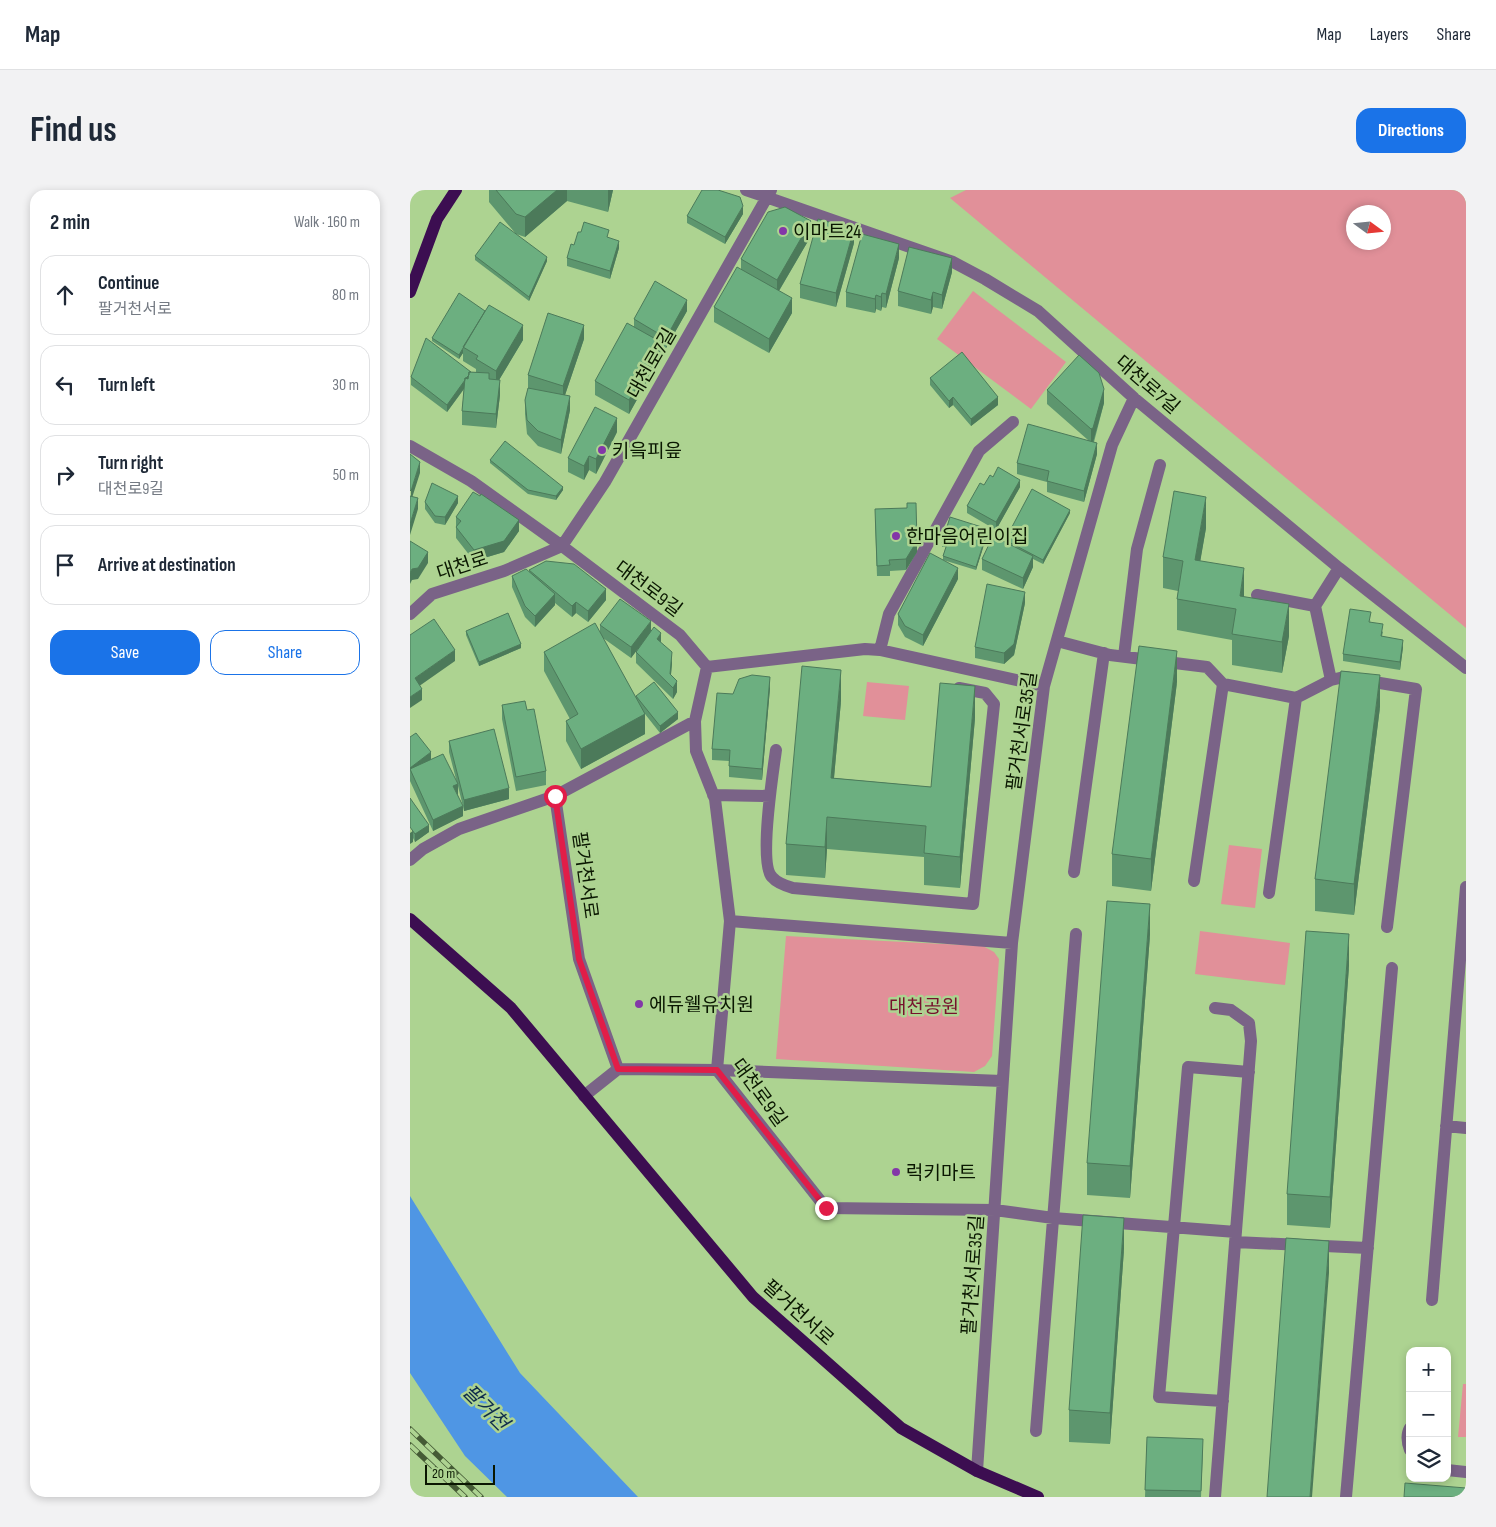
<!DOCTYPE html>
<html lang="en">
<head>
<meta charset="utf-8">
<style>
  :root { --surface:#fff; --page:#f2f2f3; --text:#1f2937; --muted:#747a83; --line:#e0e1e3; --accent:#1a73e8 }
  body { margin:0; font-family:"Sofia Sans Condensed","Noto Sans KR",sans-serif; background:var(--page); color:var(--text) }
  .controls { position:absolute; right:15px; bottom:15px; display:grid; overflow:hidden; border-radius:10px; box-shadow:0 2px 8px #0003 }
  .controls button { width:45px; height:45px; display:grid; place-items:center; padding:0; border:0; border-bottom:1px solid var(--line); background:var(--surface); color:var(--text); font:25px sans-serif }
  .compass { position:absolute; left:936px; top:15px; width:45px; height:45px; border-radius:50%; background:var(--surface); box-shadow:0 2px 8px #0003; rotate:105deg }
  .scale { position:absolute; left:15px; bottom:12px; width:70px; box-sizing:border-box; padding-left:5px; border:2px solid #0a1701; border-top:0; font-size:14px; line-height:18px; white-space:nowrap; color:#0a1701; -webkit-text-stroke:4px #add391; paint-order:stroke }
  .stop { position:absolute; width:15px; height:15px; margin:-11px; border:4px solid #e11d48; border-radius:50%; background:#fff }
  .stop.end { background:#e11d48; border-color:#fff; box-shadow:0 1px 5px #0008 }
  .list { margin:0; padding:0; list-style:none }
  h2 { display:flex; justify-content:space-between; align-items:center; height:65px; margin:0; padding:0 20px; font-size:21px }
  h2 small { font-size:16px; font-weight:400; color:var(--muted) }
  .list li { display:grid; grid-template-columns:32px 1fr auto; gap:15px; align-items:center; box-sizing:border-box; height:80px; margin:0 10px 10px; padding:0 10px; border:1px solid var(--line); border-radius:15px }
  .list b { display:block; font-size:19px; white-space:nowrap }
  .list p { margin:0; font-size:16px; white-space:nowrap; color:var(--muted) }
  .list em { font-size:16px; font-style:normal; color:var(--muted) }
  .actions { display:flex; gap:10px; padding:15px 20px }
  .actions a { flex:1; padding:11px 0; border:1px solid var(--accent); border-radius:15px; text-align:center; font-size:18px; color:var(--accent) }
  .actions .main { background:var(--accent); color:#fff }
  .icon { flex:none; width:28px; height:28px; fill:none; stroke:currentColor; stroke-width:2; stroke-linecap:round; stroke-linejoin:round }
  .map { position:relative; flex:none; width:1056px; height:1307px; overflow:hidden; border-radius:15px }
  header { display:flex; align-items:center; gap:30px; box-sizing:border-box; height:70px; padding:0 25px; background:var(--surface); border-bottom:1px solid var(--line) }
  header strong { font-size:24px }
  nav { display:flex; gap:28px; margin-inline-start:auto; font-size:18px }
  .intro { display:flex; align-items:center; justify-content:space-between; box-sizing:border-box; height:120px; padding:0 30px }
  h1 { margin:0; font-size:35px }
  .button { padding:12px 22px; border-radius:15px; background:var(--accent); color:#fff; font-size:18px; font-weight:700 }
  main { display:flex; gap:30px; padding:0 30px }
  aside { flex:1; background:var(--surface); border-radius:15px; box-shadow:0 2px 8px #0003 }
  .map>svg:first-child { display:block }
  .green { fill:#e19099; fill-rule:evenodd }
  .water { fill:#4f96e4 }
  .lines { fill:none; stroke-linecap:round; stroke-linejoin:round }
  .minor { stroke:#7a6387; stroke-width:12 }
  .major { stroke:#3c0e51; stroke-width:12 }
  .rail-casing { stroke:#455b35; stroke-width:5.5 }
  .rail { stroke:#add391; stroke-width:4; stroke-dasharray:11; stroke-linecap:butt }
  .wall { fill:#5d966e }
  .shaded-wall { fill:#4c7a5a }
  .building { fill:#6caf80; stroke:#4c7a5a }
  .route { stroke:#e11d48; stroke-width:6 }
  .poi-dot { fill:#8337a8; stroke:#add391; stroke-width:2 }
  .labels { text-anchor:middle; stroke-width:5; stroke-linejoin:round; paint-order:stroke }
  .poi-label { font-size:19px; fill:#0a1701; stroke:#add391; text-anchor:start }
  .street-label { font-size:19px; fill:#0a1701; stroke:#add391 }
  .park-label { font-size:19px; fill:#76112c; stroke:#add391 }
  .water-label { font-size:20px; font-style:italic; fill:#0f2c4c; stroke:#add391 }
</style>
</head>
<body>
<header>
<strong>Map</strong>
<nav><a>Map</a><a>Layers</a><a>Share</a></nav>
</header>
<div class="intro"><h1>Find us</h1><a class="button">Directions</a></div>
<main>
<aside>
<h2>2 min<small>Walk · 160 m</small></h2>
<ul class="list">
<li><svg class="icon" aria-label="ahead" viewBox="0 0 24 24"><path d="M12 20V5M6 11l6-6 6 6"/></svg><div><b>Continue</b><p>팔거천서로</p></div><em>80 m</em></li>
<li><svg class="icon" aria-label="left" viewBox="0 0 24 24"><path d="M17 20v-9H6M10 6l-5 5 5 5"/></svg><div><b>Turn left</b></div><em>30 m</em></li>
<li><svg class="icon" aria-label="right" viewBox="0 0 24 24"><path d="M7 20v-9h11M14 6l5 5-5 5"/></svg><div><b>Turn right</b><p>대천로9길</p></div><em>50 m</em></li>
<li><svg class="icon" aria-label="arrive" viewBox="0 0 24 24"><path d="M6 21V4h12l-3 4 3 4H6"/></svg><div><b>Arrive at destination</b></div></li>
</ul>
<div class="actions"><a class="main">Save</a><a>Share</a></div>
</aside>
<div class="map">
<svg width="1056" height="1307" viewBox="0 0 1056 1307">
  <rect width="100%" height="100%" fill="#add391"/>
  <!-- green -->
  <path class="green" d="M556,0H1056V438L540,8ZM944,22H974V52H944Z
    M563,101L656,172L621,219L527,149Z
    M457,492L499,496L495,530L453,526Z
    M819,655L852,659L845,718L811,714Z
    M790,741L880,753L875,795L785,784Z
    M376,746L573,756L584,762L589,769L582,866L575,876L564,882L366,869Z
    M1053,1194H1056V1247H1048Z"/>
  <!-- water -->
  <path class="water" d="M0,1006L110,1183L228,1307H97L55,1266L0,1183Z"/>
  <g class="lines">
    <!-- minor -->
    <path class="minor" d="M336,0L543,72L575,89L628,121L724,208L929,378L1056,478
      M0,256L61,291L152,356L270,445L297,477
      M847,405L905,416
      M0,424L22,404L94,381L152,356L195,292L361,0
      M647,451L700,465L797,477L813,494L886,508L921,490L934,487L1006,499L977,737
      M470,460L479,424L569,261L603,232
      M714,466L727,359L750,275
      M297,477L285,531L286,561L305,609L320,731L307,880L416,1018L585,1020L643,1028L826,1042
      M297,477L455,459L470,460L634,496
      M921,490L905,416L929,378
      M366,560C363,581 349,674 362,687C367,693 376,696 383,698L563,714L584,514L575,503L549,498
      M303,605L360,606
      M145,606L169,769L208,879
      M0,670L13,659L49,639L145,606L285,531
      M664,682L694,463
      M784,691L813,494
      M859,703L886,508
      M320,731L602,753
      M805,818L821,820L839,833L841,851L805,1307
      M208,879L307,880L592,891
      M174,906L208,879
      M1036,936L1056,938
      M825,1052L958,1058
      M1022,1110L1056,697
      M813,1211L749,1207L778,877L839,882
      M1000,1238C996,1245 997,1252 1000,1260
      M626,1241L666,744
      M1037,1280L1056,1282
      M567,1281L602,753L634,496L702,255L724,208
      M936,1307L982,778"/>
    <!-- major -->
    <path class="major" d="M0,102L27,29L46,0
      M0,729L101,818L343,1107L491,1238L567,1281L628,1307"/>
    <defs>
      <path id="rail" d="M0,1239L71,1307
        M0,1255L55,1307"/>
    </defs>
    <!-- rail casing -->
    <use href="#rail" class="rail-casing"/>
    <!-- rail -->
    <use href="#rail" class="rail"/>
  </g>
  <!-- wall -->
  <path class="wall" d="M79,0H203L198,22L157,11L115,47L106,44L79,12Z
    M333,24L315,54L277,33V26Z
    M401,46L369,101L382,123L359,163L304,132V117L331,79V69Z
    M199,48L209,58L200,89L157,76V68L164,55Z
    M444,53L426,117L390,108V94Z
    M65,66L137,71L119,111L65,70Z
    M489,68L476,118L472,117L471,121L466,119L465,123L436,117V102Z
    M542,82L532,119L523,117L521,124L488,116V101Z
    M277,121L256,158L251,156V166L219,224L185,205V191L224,136V129Z
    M22,148L113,150L89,190L90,205L86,238L52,235V221L54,199L37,222L1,195V187L61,182H66V179L53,171V163L49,169L22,151Z
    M174,149L155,205L160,220L151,264L128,256L117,244L115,224V210L118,199V185Z
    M520,188L588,215L561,236L543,215L539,218L520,195Z
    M637,200L694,213L684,252L687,264L674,312L637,302V292L607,284V273L678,250L637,214Z
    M207,242L186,284L179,280L174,290L158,282V268Z
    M80,270L153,300L146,310L118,304L80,273Z
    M583,287L610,297L586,340L557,323V316L574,295Z
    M15,312L48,313L35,335L25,333L15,319Z
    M660,323L633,374L623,369V377L613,399L572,380V369L595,352V350Z
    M46,327L109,341L94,362L64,371L46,348Z
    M465,330L507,362L496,380L480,381V386H467Z
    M796,338L790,371L834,407L879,446L872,483L822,475V450L767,440V409L768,401L753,398V367Z
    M578,342L566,380L533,370V366L536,357H532V353Z
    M119,380L196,410L178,432L166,423L162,427L145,413V415L125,437L115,427L102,397V386L119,382Z
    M548,389L513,456L495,447L488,435V424Z
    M615,413L604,465L594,474L565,468V457Z
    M961,430L960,432L973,442L972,446L993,457L990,480L933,471V464Z
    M190,435L241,441L251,453L262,473L261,485L267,502L263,509L226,473V462L232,453L221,468L193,448L226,508V506L268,529L250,543L235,524V544L171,579L156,551V531L160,529L134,481V462L190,443Z
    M56,441L111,458L69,476L56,445Z
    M767,492L741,701L702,696V664Z
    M360,498L352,590L319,587V571L302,570V559L323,504Z
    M431,511L424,588L521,597L565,528L550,698L514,695V667L417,659L415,688L376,685V654Z
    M92,515L117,520L136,581V595L106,601L92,529Z
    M970,517L944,725L905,721V689Z
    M0,547L21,569L47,593L39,562V551L99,609L54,621L48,596V605L53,626L23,641L0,591Z
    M0,608L19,642L5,652L3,648V652Z
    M740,745L720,1008L677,1005V973Z
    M939,776L920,1038L877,1035V1004Z
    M714,1059L700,1254L659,1252V1220Z
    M737,1247L793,1260L791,1307H735Z"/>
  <!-- shaded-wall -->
  <path class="shaded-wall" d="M147,0H157V11L115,47V27Z
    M198,0H203L198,22Z
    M333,16V24L315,54V47Z
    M401,31V46L367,104V90Z
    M444,39V53L426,117V103Z
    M209,51V58L200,89V81Z
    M489,54V68L476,118V104Z
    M137,67V71L119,111V107Z
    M542,68V82L532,119V105Z
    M523,102V117L521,124V110Z
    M472,103V117L471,121V107Z
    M466,105V119L465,123V109Z
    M382,108V123L359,163V149Z
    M277,110V121L256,158V148Z
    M113,135V150L86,195V181Z
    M174,135V149L153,211V196Z
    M251,152V166L219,224V210Z
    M53,159V163L49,169V165Z
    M61,182V189L37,222V215Z
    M90,190V205L86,238V224Z
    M694,199V213L683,252L681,253V239Z
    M160,206V220L151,264V250Z
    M543,207V215L539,218V211Z
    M588,207V215L561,236V229Z
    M207,228V242L186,284V269Z
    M687,253V264L674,312V301Z
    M179,266V280L174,290V276Z
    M10,272V283L1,311V301Z
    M610,290V297L586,340V332Z
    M153,297V300L146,310V306Z
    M48,306V313L35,335V327Z
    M796,307V338L785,402V370Z
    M8,308V319L0,345V334Z
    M660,320V323L633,374V370Z
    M109,330V341L94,362L64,371V360Z
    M578,339V342L566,380V377Z
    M507,351V362L496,380V369Z
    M18,362V373L8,389L2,390L0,394V383L2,379Z
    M623,366V377L613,399V388Z
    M548,378V389L513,456V445Z
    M834,378V410L830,406Z
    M196,399V410L178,432V421Z
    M615,402V413L604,465L594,474V463Z
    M145,404V415L125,437V426Z
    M166,412V423L162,427V416Z
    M879,414V446L872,483V452Z
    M241,431V442L221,468V457Z
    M251,443V454L247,449Z
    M993,450V457L990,480V472Z
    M111,454V458L69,476V472Z
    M45,460V471L5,499V488Z
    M767,461V492L741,701V669Z
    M262,462V473L260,494V484Z
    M431,480V511L421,620V588Z
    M970,485V517L944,725V694Z
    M360,487V498L352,590V579Z
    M267,491V502L263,509V498Z
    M565,496V528L550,698V667Z
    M12,499V510L0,518V507Z
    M268,522V529L250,543V536Z
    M235,524V544L171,579V559Z
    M21,562V570L0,580V578Z
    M48,594V605L43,596Z
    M99,598V609L54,621V610Z
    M53,616V626L23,641V630Z
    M417,627V659L415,688V657Z
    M19,635V642L5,652V644Z
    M3,641V652L0,654V643Z
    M740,714V745L720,1008V976Z
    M939,744V776L920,1038V1007Z
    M714,1028V1059L700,1254V1223Z
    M919,1051V1083L902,1307H900Z"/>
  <!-- building -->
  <path class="building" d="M86,0H147L115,27L106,24Z
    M292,0H308L330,7L333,16L315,47L277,26Z
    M375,17L401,31L367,90L331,69L358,22Z
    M408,29L444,39L426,103L390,94Z
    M90,32L137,67L119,107L65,66Z
    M174,32L199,40L197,47L209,51L200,81L157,68L161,54L164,55L168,42H171Z
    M452,44L489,54L476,104L472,103L471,107L466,105L465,109L436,102Z
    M499,57L542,68L532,105L523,102L521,110L488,101Z
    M327,77L382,108L359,149L304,117Z
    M245,91L277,110L256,148L224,129Z
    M49,103L75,121L49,165L22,148Z
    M79,115L113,135L86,181L66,169L68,166L53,157Z
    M138,123L174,135L153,196L118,185Z
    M217,133L251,152L219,210L185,191Z
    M16,148L61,182H59V185L56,188H55V190L37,215L1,187Z
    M552,162L588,207L561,229L543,207L539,211L520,188Z
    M669,165L689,183L694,199L683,238L681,239L637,200Z
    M59,182L79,183V189L90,190L86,224L52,221L55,188L58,189Z
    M118,198L160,206L151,250L128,241L117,230L115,210Z
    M185,217L207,228L186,269L179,266L174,276L158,268Z
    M618,234L687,253L674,301L637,291L639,281L607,273Z
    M95,251L153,297L146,306L118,300L80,270Z
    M0,264L10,272L1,301L0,300Z
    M588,277L610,290L586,332L557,316L570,293L574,295L580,285L583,287Z
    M22,293L48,306L35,327L25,326L15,312Z
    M622,299L660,320L633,370L595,350Z
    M764,301L796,307L785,370L834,378L830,406L879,414L872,452L822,444L826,419L767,409L773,371L753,367Z
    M63,302L70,306L71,304L109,330L94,351L64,360L46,337L51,331L46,327Z
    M0,306L8,308L0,334Z
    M497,313H506L507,351L496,369L479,370L480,375L467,376L465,319L497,318Z
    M540,327L578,339L566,377L533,366L537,354L532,353Z
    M583,346L623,366L613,388L572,369Z
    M0,351L18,362L8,378L2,379L0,383Z
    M520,363L548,378L513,445L495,436L488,424Z
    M136,371L164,374L196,399L178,421L166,412L162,416L119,380Z
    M116,379L145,404L125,426L115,416L102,386Z
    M577,394L615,402L604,454L594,463L565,457Z
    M210,409L241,431L221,457L190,435Z
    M940,419L961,422L959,432L973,434L971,446L993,450L990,472L933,464Z
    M98,423L111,454L69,472L56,441Z
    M24,429L45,460L5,488L12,499L0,507V445Z
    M185,433L235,524L171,559L156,531L168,524L134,462Z
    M244,437L251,443L247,449L262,462L260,484L267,491L263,498L226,462Z
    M729,456L767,461L741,669L702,664Z
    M392,476L431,480L421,588L521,597L530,493L565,496L550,667L514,663L516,636L417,627L415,657L376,654Z
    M931,481L970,485L944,694L905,689Z
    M342,485L360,487L352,579L319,576L320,560L302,559L307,503L323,504L329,489Z
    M244,492L268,522L250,536L226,506Z
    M115,511L117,520L124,519L136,581L106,587L92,515Z
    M84,539L99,598L54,610L39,551Z
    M6,543L21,562L0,578V547Z
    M33,564L48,594L43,596L53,616L23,630L0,579Z
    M0,608L19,635L5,644L0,637Z
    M697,711L740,714L720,976L677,973Z
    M896,741L939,744L920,1007L877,1004Z
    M673,1025L714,1028L700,1223L659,1220Z
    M876,1048L919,1051L900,1307H857Z
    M737,1247L793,1249L791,1301L735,1300Z
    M995,1293L1056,1298V1307H994Z"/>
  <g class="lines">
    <!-- route -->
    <path class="route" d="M145,606L169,769L208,879L307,880L416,1018"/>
  </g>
  <!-- markers -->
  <g class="poi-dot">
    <circle cx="373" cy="41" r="5"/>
    <circle cx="192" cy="260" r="5"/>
    <circle cx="486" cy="346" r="5"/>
    <circle cx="229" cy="814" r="5"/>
    <circle cx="486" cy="982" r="5"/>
  </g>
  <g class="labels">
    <!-- poi labels -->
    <g class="poi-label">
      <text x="383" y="48">이마트24</text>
      <text x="202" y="267">키읔피읖</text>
      <text x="496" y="353">한마음어린이집</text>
      <text x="239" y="821">에듀웰유치원</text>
      <text x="496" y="989">럭키마트</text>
    </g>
    <!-- street labels -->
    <g class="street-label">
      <text transform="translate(241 173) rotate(-60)" y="7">대천로7길</text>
      <text transform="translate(738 194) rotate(41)" y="7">대천로7길</text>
      <text transform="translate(52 375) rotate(-18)" y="7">대천로</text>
      <text transform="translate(239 398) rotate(37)" y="7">대천로9길</text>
      <text transform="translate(611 541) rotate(-82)" y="7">팔거천서로35길</text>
      <text transform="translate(176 685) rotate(82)" y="7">팔거천서로</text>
      <text transform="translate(350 902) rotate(54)" y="7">대천로9길</text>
      <text transform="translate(562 1085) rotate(-86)" y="7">팔거천서로35길</text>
      <text transform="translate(389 1122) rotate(42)" y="7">팔거천서로</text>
    </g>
    <!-- park labels -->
    <g class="park-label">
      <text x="514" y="823">대천공원</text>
    </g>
    <!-- water labels -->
    <g class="water-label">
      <text transform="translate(76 1217) rotate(45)" y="7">팔거천</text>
    </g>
  </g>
</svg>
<div class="controls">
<button>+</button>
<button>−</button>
<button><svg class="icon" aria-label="layers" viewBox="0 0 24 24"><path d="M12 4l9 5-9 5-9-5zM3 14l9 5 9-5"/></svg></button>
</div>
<svg class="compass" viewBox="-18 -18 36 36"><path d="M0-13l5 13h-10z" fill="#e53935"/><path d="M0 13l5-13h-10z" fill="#747a83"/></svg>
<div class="scale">20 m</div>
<div class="stop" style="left:145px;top:606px"></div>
<div class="stop end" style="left:416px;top:1018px"></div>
</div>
</main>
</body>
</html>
